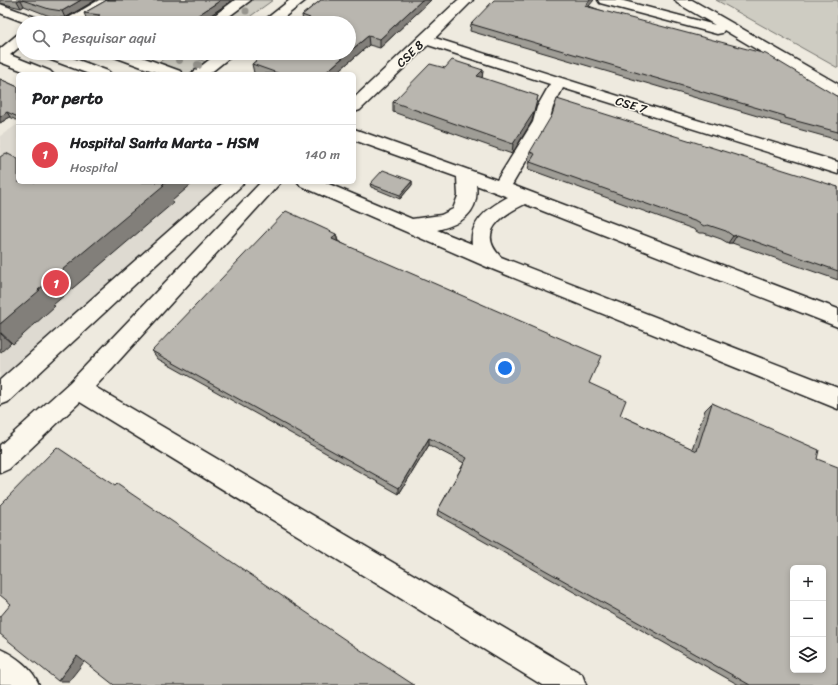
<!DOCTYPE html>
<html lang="pt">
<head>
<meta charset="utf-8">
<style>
  :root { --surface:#fff; --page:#f6f6f6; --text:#202124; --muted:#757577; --line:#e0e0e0; --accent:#0f766e }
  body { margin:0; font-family:Sriracha,sans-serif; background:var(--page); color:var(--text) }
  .controls { position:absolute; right:12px; bottom:12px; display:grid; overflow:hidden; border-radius:6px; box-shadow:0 2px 6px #0003 }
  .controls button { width:36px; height:36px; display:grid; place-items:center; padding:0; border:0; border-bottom:1px solid var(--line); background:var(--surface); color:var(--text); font:20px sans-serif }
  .you { position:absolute; left:505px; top:368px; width:14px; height:14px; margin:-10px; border:3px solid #fff; border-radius:50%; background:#1a73e8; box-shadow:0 0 0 6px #1a73e833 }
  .badge { display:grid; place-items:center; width:26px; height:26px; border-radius:50%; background:var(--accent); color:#fff; font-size:13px; font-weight:700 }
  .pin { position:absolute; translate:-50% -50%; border:2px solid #fff; box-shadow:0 1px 4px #0006 }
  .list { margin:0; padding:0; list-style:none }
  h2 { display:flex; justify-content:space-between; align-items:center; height:52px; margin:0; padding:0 16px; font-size:17px }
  h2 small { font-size:13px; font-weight:400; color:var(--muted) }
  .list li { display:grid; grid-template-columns:26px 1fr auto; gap:12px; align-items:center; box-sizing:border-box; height:60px; padding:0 16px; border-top:1px solid var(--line) }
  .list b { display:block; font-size:15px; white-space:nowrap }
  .list p { margin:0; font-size:13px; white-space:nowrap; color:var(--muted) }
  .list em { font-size:13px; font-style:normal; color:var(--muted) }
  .icon { flex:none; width:22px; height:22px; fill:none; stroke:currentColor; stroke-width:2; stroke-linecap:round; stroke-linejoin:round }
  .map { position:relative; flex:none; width:838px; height:685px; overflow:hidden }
  .search { position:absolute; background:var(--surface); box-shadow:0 2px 6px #0003; left:16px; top:16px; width:340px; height:44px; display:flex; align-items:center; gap:10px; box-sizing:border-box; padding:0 14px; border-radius:22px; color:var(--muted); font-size:15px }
  .panel { position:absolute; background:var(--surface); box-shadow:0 2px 6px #0003; left:16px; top:72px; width:340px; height:112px; border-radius:6px }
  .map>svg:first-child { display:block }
  .built { fill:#dedad1 }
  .green { fill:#ceccc2; stroke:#75746f }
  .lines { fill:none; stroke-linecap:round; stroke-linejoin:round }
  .minor-casing { stroke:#1c1c1c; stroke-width:3 }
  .minor { fill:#fbf7ec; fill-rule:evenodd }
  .tree { fill:#98968f }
  .wall { fill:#9f9d96; stroke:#1c1c1c }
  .shaded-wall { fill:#827f7a; stroke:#1c1c1c }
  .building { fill:#b9b6af; stroke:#1c1c1c; fill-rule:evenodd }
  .labels { text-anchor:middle; stroke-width:3; stroke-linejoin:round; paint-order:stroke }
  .far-street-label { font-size:12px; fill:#1c1c1c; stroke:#fbf7ec }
</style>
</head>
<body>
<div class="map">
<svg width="838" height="685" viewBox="0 0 838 685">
  <rect width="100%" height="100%" fill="#eeeadf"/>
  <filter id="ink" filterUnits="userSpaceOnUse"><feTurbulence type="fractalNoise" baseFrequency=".025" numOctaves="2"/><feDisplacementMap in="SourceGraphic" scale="8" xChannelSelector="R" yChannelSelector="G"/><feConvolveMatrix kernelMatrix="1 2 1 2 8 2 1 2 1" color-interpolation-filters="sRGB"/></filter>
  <g filter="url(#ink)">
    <!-- built -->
    <path class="built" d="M18,124V182H223L0,384V136Z"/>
    <!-- green -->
    <path class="green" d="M250,0H273L241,23H216Z
      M716,0H838V68Z
      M172,53H200L194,58L213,64L199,74H177L152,67Z"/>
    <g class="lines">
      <defs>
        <path id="minor" d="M99,0H116L114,3L80,23H63L65,20Z
          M235,0H251L220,23H204Z
          M290,0H306L277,23H261Z
          M458,0H473L435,38L650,106L838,162V174L563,88L553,107L549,122L512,185L838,309V327L525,204C502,215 476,232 501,257L838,388V409L487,267L301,186L298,182H324L412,219L441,215L453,209L458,196L457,177L354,140V129L497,180L533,122L537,107L550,84L428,45L360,110L354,112V98ZM476,185L508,197C489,207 469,222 472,244L437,230C461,224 480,213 476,185Z
          M598,0H620L715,25L677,3L675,0H692L838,84V96L832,94L724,30L722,33L717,34L600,3Z
          M0,4L43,20L45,23H26L0,13Z
          M23,33V44L10,55L50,71L53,74H31L0,62V49L18,34Z
          M45,53H59L108,71L111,74H89L46,58L44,55Z
          M110,53H131L180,71L183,74H161L112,56Z
          M218,53H235L209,74H191Z
          M224,182H244L241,186L8,402L0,405V380Z
          M261,182H281L95,387L582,674L586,685H542L80,402L9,469L0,473V445L70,382Z
          M0,649C16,656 33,669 39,685L0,684Z"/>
      </defs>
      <!-- minor casing -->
      <use href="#minor" class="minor-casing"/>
      <!-- minor -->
      <use href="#minor" class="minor"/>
    </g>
    <!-- trees -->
    <g class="tree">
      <circle cx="246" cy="11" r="3.5"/>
      <circle cx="179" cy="60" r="4"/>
      <circle cx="198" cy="65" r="4"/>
    </g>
    <!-- wall -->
    <path class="wall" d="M0,0H96L65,18L52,17L24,6L21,8L0,3Z
      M107,0H233L199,23L87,20L84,13Z
      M321,0H431L380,48L369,45L335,74H257L254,73L252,64L303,23L302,15Z
      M589,6L838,97L837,99L838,100V140L780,124L781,123L470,31L471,24Z
      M445,68L483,70L482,78L536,106L532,121L512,154L393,112V102Z
      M0,79L18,87V121L10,117L0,123Z
      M530,152L838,187V280L732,243H728L721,239L704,233H699L693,229L528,169L530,161L528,160Z
      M412,181V185L400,199L371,187L370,184Z
      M336,234L338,241L589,383L620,415L692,449L705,410L712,403L817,459L838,685H739L437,515L438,510L464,463L429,445L399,494L158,359L152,351Z"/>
    <!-- shaded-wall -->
    <path class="shaded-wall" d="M19,0H21L24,6L21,8L17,1Z
      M81,0H96L65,18L62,11Z
      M221,0H233L199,23H186Z
      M422,0H431L380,48V39Z
      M590,0H594L584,12L585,6Z
      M368,36L369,45L335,74H324Z
      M483,70L482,80L477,76Z
      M538,96L532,121L512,154L513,144Z
      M7,112L10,117L0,123V117Z
      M412,181V185L400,199V195Z
      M165,182H194L172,201L173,203L53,305L55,306L13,344L0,332V324L38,290Z
      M336,234L338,243L332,239Z
      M737,235L732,243H728L733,236Z
      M0,333L11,343L0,353Z
      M429,438V445L399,494V488Z
      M77,656L87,658L69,681H58Z"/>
    <!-- building -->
    <path class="building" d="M22,0H81L62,11L49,9Z
      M107,0H221L186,23H87L100,15L84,13Z
      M321,0H422L380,39L368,36L349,52V23H303L310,18L302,15Z
      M494,0H590L585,6L766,54L838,97V98L837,99L838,100V132L785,118V116L471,24Z
      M266,53H348L324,74H280L252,64Z
      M452,60L483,70L477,76L538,96L534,112L513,144L393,102L430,64L445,68Z
      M0,79L18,87V117L7,112L0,117Z
      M557,99L838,187V271L737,235L733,236L726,231L708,225L704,226L697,222L530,162L535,154L530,152L552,115Z
      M6,153L18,159V182H165L162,185H164L38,290H40L0,324V157Z
      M383,170L412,181L400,195L370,184Z
      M286,211L336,234L332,239L601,356L589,383L626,400L620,415L697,451L712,403L819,450L817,459L838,467V685H750L438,510L467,458L429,438L399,488L152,351ZM793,568H823V670H793Z
      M57,447L115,486L117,484L319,621V622L356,647L414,685H114L77,656L58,681L0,634V617L11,604L0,595V505Z"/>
  </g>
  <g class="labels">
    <!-- far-street labels -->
    <g class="far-street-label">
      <text transform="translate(410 54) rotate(-44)" y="4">CSE 8</text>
      <text transform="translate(631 105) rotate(17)" y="4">CSE 7</text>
    </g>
  </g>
</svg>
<div class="controls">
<button>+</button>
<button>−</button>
<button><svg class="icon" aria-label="layers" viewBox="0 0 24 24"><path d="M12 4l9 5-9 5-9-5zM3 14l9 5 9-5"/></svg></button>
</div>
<div class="you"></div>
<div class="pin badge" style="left:56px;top:283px;background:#e0444e">1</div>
<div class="search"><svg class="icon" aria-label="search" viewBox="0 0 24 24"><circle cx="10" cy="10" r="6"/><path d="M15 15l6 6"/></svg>Pesquisar aqui</div>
<section class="panel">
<h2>Por perto<small></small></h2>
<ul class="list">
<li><span class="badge" style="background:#e0444e">1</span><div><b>Hospital Santa Marta - HSM</b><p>Hospital</p></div><em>140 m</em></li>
</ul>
</section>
</div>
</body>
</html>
